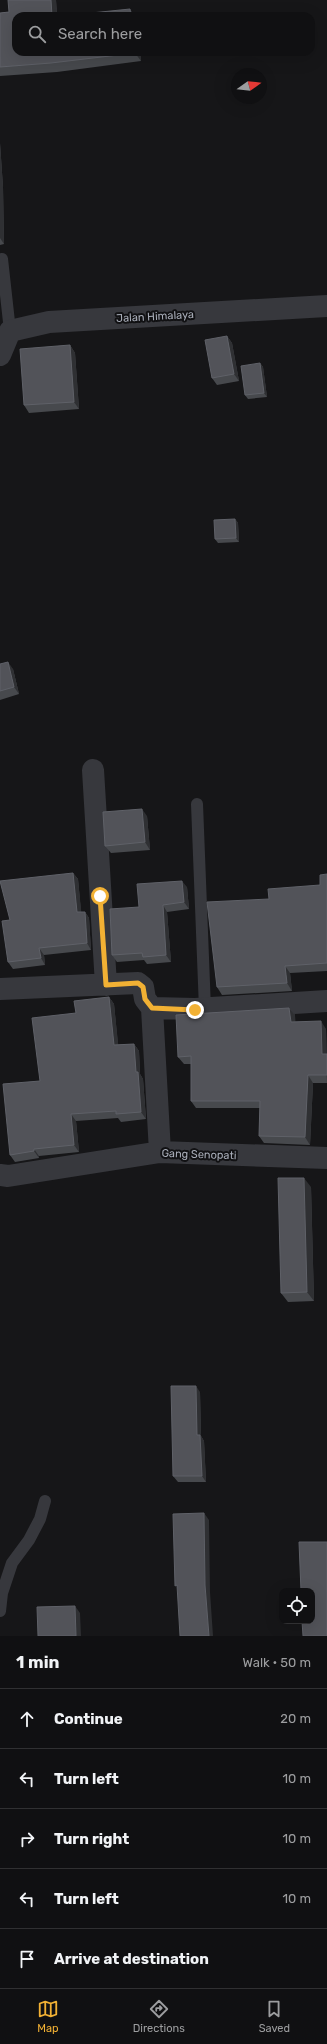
<!DOCTYPE html>
<html lang="en">
<head>
<meta charset="utf-8">
<style>
  :root { --surface:#101012; --page:#1e1e20; --text:#f1f3f6; --muted:#9c9d9f; --line:#303032; --accent:#f2b134 }
  body { margin:0; font-family:Rubik,sans-serif; background:var(--page); color:var(--text) }
  .controls { position:absolute; right:12px; bottom:12px; display:grid; overflow:hidden; border-radius:8px; box-shadow:0 4px 16px #0002 }
  .controls button { width:36px; height:36px; display:grid; place-items:center; padding:0; border:0; border-bottom:1px solid var(--line); background:var(--surface); color:var(--text); font:20px sans-serif }
  .compass { position:absolute; left:231px; top:68px; width:36px; height:36px; border-radius:50%; background:var(--surface); box-shadow:0 4px 16px #0002; rotate:75deg }
  .stop { position:absolute; width:12px; height:12px; margin:-9px; border:3px solid #f2b134; border-radius:50%; background:#fff }
  .stop.end { background:#f2b134; border-color:#fff; box-shadow:0 1px 4px #0008 }
  .list { margin:0; padding:0; list-style:none }
  h2 { display:flex; justify-content:space-between; align-items:center; height:52px; margin:0; padding:0 16px; font-size:17px }
  h2 small { font-size:13px; font-weight:400; color:var(--muted) }
  .list li { display:grid; grid-template-columns:26px 1fr auto; gap:12px; align-items:center; box-sizing:border-box; height:60px; padding:0 16px; border-top:1px solid var(--line) }
  .list b { display:block; font-size:15px; white-space:nowrap }
  .list em { font-size:13px; font-style:normal; color:var(--muted) }
  .icon { flex:none; width:22px; height:22px; fill:none; stroke:currentColor; stroke-width:2; stroke-linecap:round; stroke-linejoin:round }
  .map { position:relative; flex:none; width:327px; height:1636px; overflow:hidden }
  .search { position:absolute; background:var(--surface); box-shadow:0 4px 16px #0002; left:12px; right:12px; top:12px; height:44px; display:flex; align-items:center; gap:10px; box-sizing:border-box; padding:0 14px; border-radius:12px; color:var(--muted); font-size:15px }
  .sheet { height:352px; background:var(--surface) }
  nav { display:flex; justify-content:space-around; align-items:center; box-sizing:border-box; height:56px; border-top:1px solid var(--line); background:var(--surface); font-size:11px; color:var(--muted) }
  nav a { display:grid; justify-items:center; gap:2px }
  nav .on { color:var(--accent) }
  .map>svg:first-child { display:block }
  .lines { fill:none; stroke-linecap:round; stroke-linejoin:round }
  .service { stroke:#37383d; stroke-width:12 }
  .minor { stroke:#37383d; stroke-width:22 }
  .wall { fill:#47494d }
  .shaded-wall { fill:#2f3033 }
  .building { fill:#525359; stroke:#5f6168 }
  .route { stroke:#f2b134; stroke-width:5 }
  .labels { text-anchor:middle; stroke-width:4; stroke-linejoin:round; paint-order:stroke }
  .street-label { font-size:11px; fill:#a8adb8; stroke:#111113 }
</style>
</head>
<body>
<div class="map">
<svg width="327" height="1636" viewBox="0 0 327 1636">
  <rect width="100%" height="100%" fill="#161618"/>
  <g class="lines">
    <!-- service -->
    <path class="service" d="M2,259L10,331
      M197,804L205,1009
      M0,1611L2,1593L12,1563L29,1540L40,1519L45,1501"/>
    <!-- minor -->
    <path class="minor" d="M0,355L10,331L49,322L327,306
      M93,770L106,985
      M0,989L138,983L143,987L145,999L152,1008L195,1009L327,1001
      M152,1008L160,1152
      M0,1175L8,1176L160,1152L327,1158"/>
  </g>
  <!-- wall -->
  <path class="wall" d="M8,0H56L57,16H16L140,52L141,61L57,72L0,76V13L9,12Z
    M0,143L3,187L4,244L0,245Z
    M227,336L232,343L239,381L217,385L212,378Z
    M70,345L75,353L79,409L29,413L24,405Z
    M260,363L263,367L267,397L248,399L245,395Z
    M235,519L238,523L239,542L218,543L215,539Z
    M0,664L13,669L19,694L0,700Z
    M147,816L150,850L111,853L105,846Z
    M73,873L78,879L81,912H85L89,918L91,950L44,955L45,965L13,969L8,962L10,920Z
    M327,874V971L290,973L292,991L222,995L217,987L269,899L320,885Z
    M187,887L189,909L167,912L171,962L147,964L144,960L117,962L112,955L139,907Z
    M109,997L114,1004L118,1045L134,1044L139,1051L140,1074L143,1079L146,1119L121,1122L118,1118L76,1121L79,1152L39,1156V1158L15,1162L10,1155L40,1081L76,1013Z
    M289,1008L295,1015V1022L326,1029L327,1083H313L310,1145L264,1143L259,1136L260,1108H196L191,1101V1064H184L178,1057Z
    M311,1187L314,1301L288,1302L281,1293Z
    M200,1392L201,1436L204,1441L206,1482H178L173,1476Z"/>
  <!-- shaded-wall -->
  <path class="shaded-wall" d="M51,0H56L57,16H52Z
    M130,9L135,16H131Z
    M135,52H140L141,61L135,53Z
    M0,143L3,187L4,244L0,238Z
    M227,336L232,343L239,381L234,374Z
    M70,345L75,353L79,409L74,402Z
    M260,363L263,367L267,397L264,393Z
    M235,519L238,523L239,542L236,538Z
    M8,662L13,669L19,694L14,687Z
    M142,809L147,816L150,850L145,842Z
    M73,873L78,879L82,919L77,912Z
    M182,881L187,887L189,909L184,902Z
    M163,905L167,912L171,962L166,955Z
    M85,912L89,918L91,950L87,943Z
    M39,948L44,955L45,965L41,958Z
    M285,966L290,973L292,991L287,983Z
    M109,997L114,1004L119,1052L114,1045Z
    M289,1008L295,1015L296,1029L291,1022Z
    M321,1021L326,1029L327,1061L322,1054Z
    M134,1044L139,1051L140,1074L143,1079L146,1119L141,1112L136,1072Z
    M308,1075L313,1083L310,1145L305,1137Z
    M71,1114L76,1121L79,1152L74,1145Z
    M34,1149L39,1156V1158L34,1151Z
    M304,1178L311,1187L314,1301L307,1292Z
    M196,1386L200,1392L201,1436L204,1441L206,1482L202,1476L197,1435Z
    M204,1513L209,1520L210,1592L213,1636H209L205,1585Z
    M75,1606L80,1613L81,1636H76Z"/>
  <!-- building -->
  <path class="building" d="M8,0H51L52,16H16V52H135V53L51,63L0,67V13L9,12Z
    M130,9L131,16H62Z
    M227,336L234,374L212,378L205,340Z
    M70,345L74,402L24,405L20,349Z
    M260,363L264,393L245,395L241,366Z
    M235,519L236,538L215,539L214,520Z
    M8,662L14,687L0,691V664Z
    M142,809L145,842L105,846L103,812Z
    M73,873L77,912H85L87,943L39,948L41,958L8,962L2,921L10,920L0,881Z
    M327,874V963L285,966L287,983L217,987L207,902L269,899L268,889L320,885V875Z
    M182,881L184,902L163,905L166,955L143,957L142,953L112,955L110,909L139,907L137,884Z
    M109,997L114,1045L134,1044L136,1072H138L141,1112L116,1114V1111L71,1114L74,1145L34,1149V1151L10,1155L3,1084L40,1081L32,1018L76,1013L74,1001Z
    M289,1008L291,1022L321,1021L322,1054H327V1075H308L305,1137L259,1136L260,1101H191V1056L178,1057L176,1015Z
    M278,1178H304L307,1292L281,1293Z
    M171,1386H196L197,1435H200L202,1476H173Z
    M204,1513L205,1585L209,1636H180L177,1585L175,1586L173,1514Z
    M299,1542H327V1636H303L302,1621H312V1591H301Z
    M75,1606L76,1636H38L37,1607Z"/>
  <g class="lines">
    <!-- route -->
    <path class="route" d="M100,896L106,985L138,983L143,987L145,999L152,1008L195,1010"/>
  </g>
  <g class="labels">
    <!-- street labels -->
    <g class="street-label">
      <text transform="translate(155 316) rotate(-3)" y="4">Jalan Himalaya</text>
      <text transform="translate(199 1154) rotate(2)" y="4">Gang Senopati</text>
    </g>
  </g>
</svg>
<div class="controls">
<button><svg class="icon" aria-label="locate" viewBox="0 0 24 24"><circle cx="12" cy="12" r="6"/><path d="M12 2v4M12 18v4M2 12h4M18 12h4"/></svg></button>
</div>
<svg class="compass" viewBox="-18 -18 36 36"><path d="M0-13l5 13h-10z" fill="#e53935"/><path d="M0 13l5-13h-10z" fill="#9c9d9f"/></svg>
<div class="stop" style="left:100px;top:896px"></div>
<div class="stop end" style="left:195px;top:1010px"></div>
<div class="search"><svg class="icon" aria-label="search" viewBox="0 0 24 24"><circle cx="10" cy="10" r="6"/><path d="M15 15l6 6"/></svg>Search here</div>
</div>
<section class="sheet">
<h2>1 min<small>Walk · 50 m</small></h2>
<ul class="list">
<li><svg class="icon" aria-label="ahead" viewBox="0 0 24 24"><path d="M12 20V5M6 11l6-6 6 6"/></svg><div><b>Continue</b></div><em>20 m</em></li>
<li><svg class="icon" aria-label="left" viewBox="0 0 24 24"><path d="M17 20v-9H6M10 6l-5 5 5 5"/></svg><div><b>Turn left</b></div><em>10 m</em></li>
<li><svg class="icon" aria-label="right" viewBox="0 0 24 24"><path d="M7 20v-9h11M14 6l5 5-5 5"/></svg><div><b>Turn right</b></div><em>10 m</em></li>
<li><svg class="icon" aria-label="left" viewBox="0 0 24 24"><path d="M17 20v-9H6M10 6l-5 5 5 5"/></svg><div><b>Turn left</b></div><em>10 m</em></li>
<li><svg class="icon" aria-label="arrive" viewBox="0 0 24 24"><path d="M6 21V4h12l-3 4 3 4H6"/></svg><div><b>Arrive at destination</b></div></li>
</ul>
</section>
<nav>
<a class="on"><svg class="icon" aria-label="map" viewBox="0 0 24 24"><path d="M3 6l6-2 6 2 6-2v14l-6 2-6-2-6 2zM9 4v14M15 6v14"/></svg>Map</a>
<a><svg class="icon" aria-label="directions" viewBox="0 0 24 24"><path d="M12 3l9 9-9 9-9-9zM9 14v-3h6M13 9l2 2-2 2"/></svg>Directions</a>
<a><svg class="icon" aria-label="saved" viewBox="0 0 24 24"><path d="M7 4h10v16l-5-4-5 4z"/></svg>Saved</a>
</nav>
</body>
</html>
